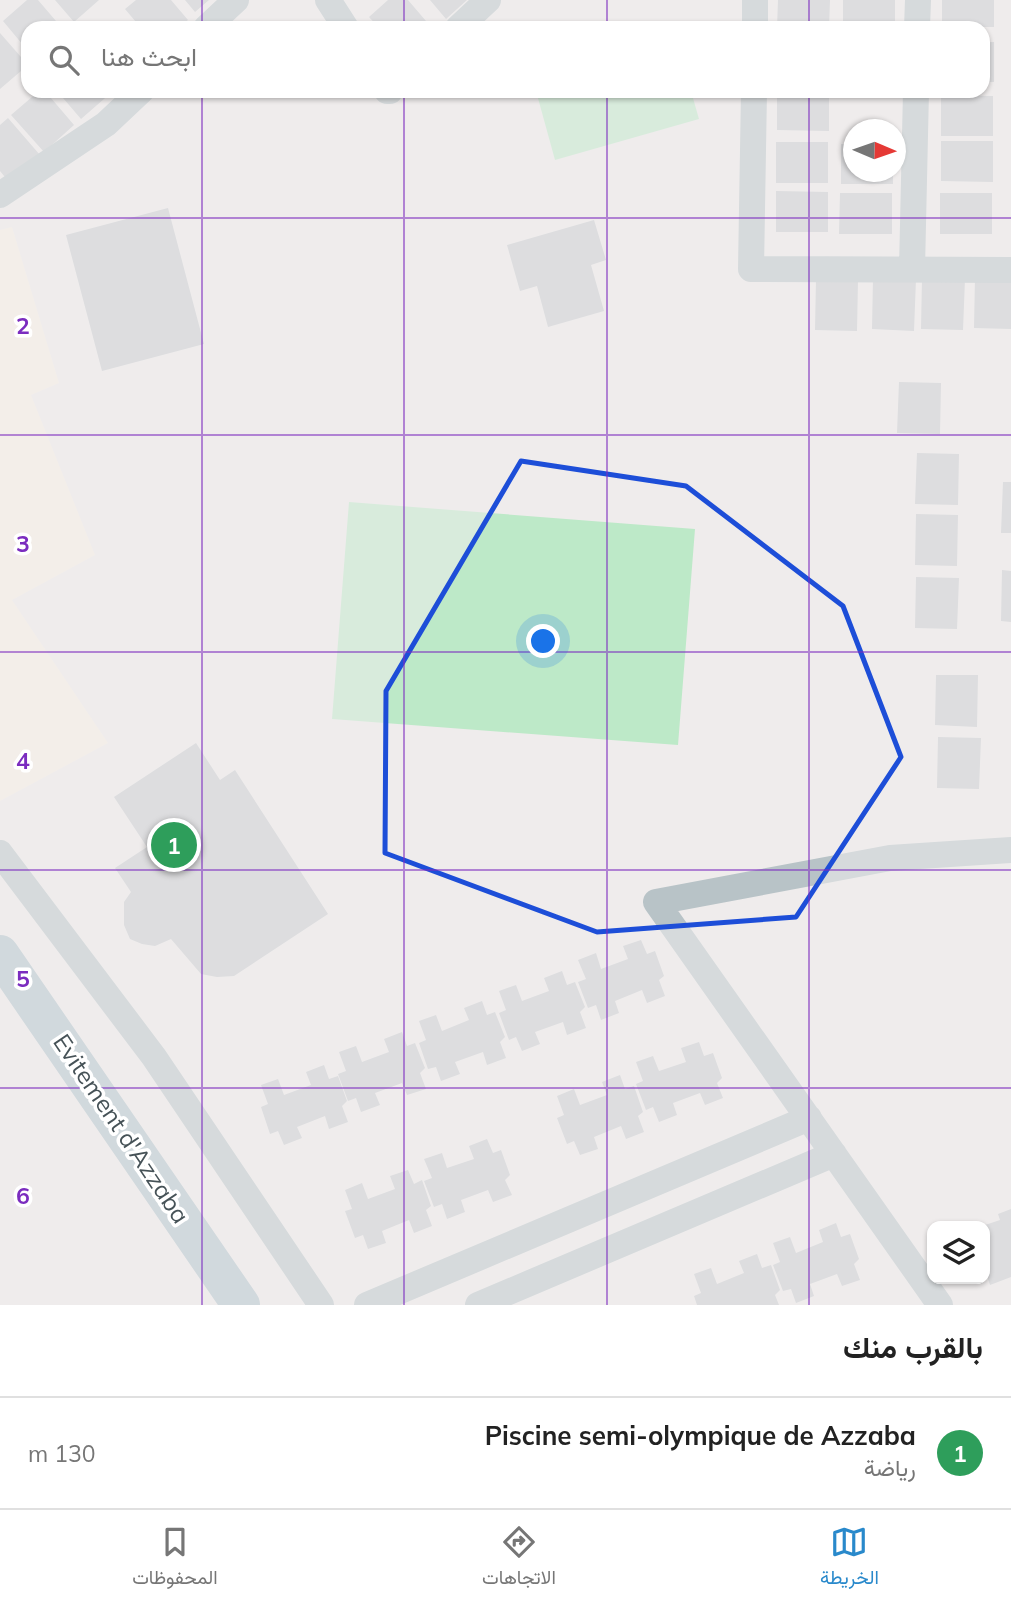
<!DOCTYPE html>
<html lang="ar">
<head>
<meta charset="utf-8">
<style>
  :root { --surface:#fff; --page:#f2f2f2; --text:#222; --muted:#767676; --line:#e0e0e0; --accent:#2989cb }
  body { margin:0; font-family:Mulish,Vazirmatn,sans-serif; background:var(--page); color:var(--text); direction:rtl }
  .controls { position:absolute; right:21px; bottom:21px; display:grid; overflow:hidden; border-radius:14px; box-shadow:0 2px 5px #0004 }
  .controls button { width:63px; height:63px; display:grid; place-items:center; padding:0; border:0; border-bottom:2px solid var(--line); background:var(--surface); color:var(--text); font:35px sans-serif }
  .compass { position:absolute; left:843px; top:119px; width:63px; height:63px; border-radius:50%; background:var(--surface); box-shadow:0 2px 5px #0004; rotate:92deg }
  .you { position:absolute; left:544px; top:642px; width:24px; height:24px; margin:-18px; border:5px solid #fff; border-radius:50%; background:#1a73e8; box-shadow:0 0 0 10px #1a73e833 }
  .badge { display:grid; place-items:center; width:46px; height:46px; border-radius:50%; background:var(--accent); color:#fff; font-size:23px; font-weight:700 }
  .pin { position:absolute; translate:-50% -50%; border:4px solid #fff; box-shadow:0 2px 7px #0006 }
  .list { margin:0; padding:0; list-style:none }
  h2 { display:flex; justify-content:space-between; align-items:center; height:91px; margin:0; padding:0 28px; font-size:30px }
  h2 small { font-size:23px; font-weight:400; color:var(--muted) }
  .list li { display:grid; grid-template-columns:46px 1fr auto; gap:21px; align-items:center; box-sizing:border-box; height:112px; padding:0 28px; border-top:2px solid var(--line) }
  .list b { display:block; font-size:26px; white-space:nowrap }
  .list p { margin:0; font-size:23px; white-space:nowrap; color:var(--muted) }
  .list em { font-size:23px; font-style:normal; color:var(--muted) }
  .icon { flex:none; width:38px; height:38px; fill:none; stroke:currentColor; stroke-width:2; stroke-linecap:round; stroke-linejoin:round }
  .map { position:relative; flex:none; width:1011px; height:1305px; overflow:hidden; direction:ltr }
  .search { position:absolute; background:var(--surface); box-shadow:0 2px 5px #0004; left:21px; right:21px; top:21px; height:77px; display:flex; align-items:center; gap:18px; box-sizing:border-box; padding:0 24px; border-radius:21px; color:var(--muted); font-size:26px }
  .sheet { height:203px; background:var(--surface) }
  nav { display:flex; justify-content:space-around; align-items:center; box-sizing:border-box; height:98px; border-top:2px solid var(--line); background:var(--surface); font-size:19px; color:var(--muted) }
  nav a { display:grid; justify-items:center; gap:4px }
  nav .on { color:var(--accent) }
  .map>svg:first-child { display:block }
  .commercial { fill:#f9f0e5 }
  .green { fill:#bde9c8 }
  .building { fill:#c7cace }
  .lines { fill:none; stroke-linecap:round; stroke-linejoin:round }
  .street { stroke:#b8c3c7; stroke-width:26 }
  .primary { stroke:#aec0c9; stroke-width:38 }
  .marked { fill:none; stroke:#1d4ed8; stroke-width:5; stroke-linejoin:round }
  .grid { fill:none; stroke:#7b2cbf; stroke-width:2; stroke-opacity:0.55 }
  .labels { text-anchor:middle; stroke-width:7; stroke-linejoin:round; paint-order:stroke }
  .street-label { font-size:24px; fill:#465257; stroke:#fff }
  .grid-label { font-size:23px; text-anchor:middle; font-weight:bold; fill:#7b2cbf; stroke:#fff; stroke-width:7; stroke-linejoin:round; paint-order:stroke }
</style>
</head>
<body>
<div class="map">
<svg width="1011" height="1305" viewBox="0 0 1011 1305">
  <rect width="100%" height="100%" fill="#efecec"/>
  <!-- commercial -->
  <path class="commercial" d="M12,227L59,383L31,395L95,555L12,600L108,743L0,801V230Z"/>
  <!-- green -->
  <path class="green" d="M536,91H691L699,119L555,160Z
    M349,502L695,529L678,745L332,719Z"/>
  <!-- building -->
  <path class="building" d="M27,0H38L62,28H28V51L3,21Z
    M55,0H99L74,22Z
    M136,0H171L188,20L179,28H141L125,9Z
    M185,0H209L195,12Z
    M388,0H408L432,28H379L369,17Z
    M430,0H467L446,19Z
    M778,0H830L829,28H777Z
    M843,0H895V28H843Z
    M942,0H994V27H942Z
    M0,33L28,65L0,89Z
    M983,42H994V82H983Z
    M39,91H45L74,125L44,152L11,115Z
    M57,91H111L112,92L81,119Z
    M777,91H829V131L777,130Z
    M941,95L993,96V136H941Z
    M8,118L40,155L9,182L0,171V125Z
    M941,141H993V182L941,181Z
    M776,142H828V183H776Z
    M841,144H853V172H893V184H841Z
    M776,191L828,192V232H776Z
    M840,193H892V234H839Z
    M940,193H992V234H940Z
    M168,208L204,344L102,371L66,235Z
    M594,220L606,260L591,265L604,311L548,327L537,286L520,291L507,245Z
    M975,277L1011,278V329L974,328Z
    M873,278L916,279L914,331L872,329Z
    M922,278L965,279L963,330L921,329Z
    M816,279L858,280L857,331L815,330Z
    M899,382L941,383L940,434L897,433Z
    M917,453L959,454L958,505L915,504Z
    M1003,482H1011V533H1001Z
    M916,514L958,515L957,566L915,565Z
    M1002,570L1011,571V622L1001,621Z
    M916,577L959,578L957,629L915,628Z
    M936,675H978L977,727L935,725Z
    M938,737L981,738L979,789L937,788Z
    M196,743L220,780L235,770L328,914L234,976L217,977L201,974L171,939L155,946L142,944L130,939L124,925V902L131,892L115,868L147,847L114,797Z
    M641,940L647,954L655,951L664,976L659,980L665,996L647,1003L642,990L615,1001L619,1013L601,1020L596,1005L588,1008L578,982L586,979L578,960L596,953L601,969L628,959L623,946Z
    M562,971L567,985L575,982L585,1007L580,1012L586,1028L567,1035L563,1022L535,1032L540,1044L522,1051L516,1037L509,1040L499,1013L506,1010L499,991L516,985L522,1001L549,991L544,978Z
    M482,1001L487,1015L495,1012L505,1037L500,1042L506,1058L487,1065L483,1052L455,1062L460,1074L441,1081L436,1067L428,1069L419,1043L426,1040L419,1021L436,1015L442,1031L469,1020L464,1008Z
    M402,1032L407,1046L415,1043L425,1068L420,1073L426,1089L407,1095L402,1083L375,1093L380,1105L361,1112L356,1098L348,1101L338,1074L346,1071L339,1052L356,1046L362,1062L389,1052L384,1039Z
    M699,1042L704,1056L713,1053L722,1078L717,1083L723,1098L705,1105L700,1093L673,1103L677,1115L659,1122L653,1107L646,1110L636,1084L643,1081L636,1062L653,1056L659,1071L686,1062L681,1048Z
    M324,1065L329,1079L338,1076L347,1101L342,1106L348,1122L329,1129L325,1116L297,1127L302,1138L284,1145L278,1131L270,1134L261,1107L268,1104L261,1085L278,1079L284,1095L311,1085L306,1072Z
    M620,1075L625,1089L634,1086L643,1112L638,1116L644,1132L626,1139L621,1126L594,1137L598,1149L580,1155L574,1141L567,1144L557,1118L564,1115L557,1096L574,1089L580,1105L607,1095L602,1082Z
    M487,1139L493,1153L501,1150L510,1175L505,1180L512,1195L493,1202L488,1190L461,1200L465,1212L447,1219L442,1204L434,1207L424,1181L432,1178L424,1159L442,1153L447,1168L474,1159L469,1146Z
    M408,1170L414,1184L422,1180L431,1206L426,1210L432,1226L414,1233L409,1220L382,1231L386,1243L368,1249L363,1235L355,1238L345,1211L352,1209L345,1190L362,1183L368,1199L395,1189L390,1176Z
    M1011,1209V1277L990,1285L985,1270V1225L1000,1220L998,1214Z
    M836,1223L841,1237L850,1234L859,1259L854,1264L860,1280L842,1286L837,1274L810,1284L814,1296L796,1303L791,1289L783,1291L773,1265L780,1262L773,1243L790,1237L796,1253L823,1242L819,1230Z
    M757,1254L762,1268L771,1265L780,1290L775,1295L779,1305H697L694,1296L701,1293L694,1274L711,1268L717,1284L744,1273L739,1261Z"/>
  <g class="lines">
    <!-- street -->
    <path class="street" d="M328,0L346,28
      M206,28L236,0
      M458,28L488,0
      M755,28V0
      M917,28L918,0
      M387,91H390
      M754,91L751,269L1011,270
      M0,195L106,124L141,91
      M912,269L916,91
      M0,853L154,1057L321,1305
      M367,1305L809,1118
      M478,1305L834,1154
      M940,1305L656,902L890,858L1011,850"/>
    <!-- primary -->
    <path class="primary" d="M0,954L241,1305"/>
  </g>
  <!-- marked area -->
  <path d="M0 0H1011V1305H0ZM521,461L686,486L843,606L901,757L796,917L597,932L385,853L386,691Z" fill="#efecec" fill-opacity=".55" fill-rule="evenodd"/>
  <path class="marked" d="M521,461L686,486L843,606L901,757L796,917L597,932L385,853L386,691Z"/>
  <!-- grid -->
  <path class="grid" d="M202,0V28M404,0V28M607,0V28M809,0V28M202,91V1305M404,91V1305M607,91V1305M809,91V1305M0,218H1011M0,435H1011M0,652H1011M0,870H1011M0,1088H1011"/>
  <g class="labels">
    <!-- street labels -->
    <g class="street-label">
      <text transform="translate(121 1129) rotate(56)" y="8">Evitement d'Azzaba</text>
    </g>
  </g>
  <g class="grid-label">
    <text x="23" y="334">2</text>
    <text x="23" y="552">3</text>
    <text x="23" y="769">4</text>
    <text x="23" y="987">5</text>
    <text x="23" y="1204">6</text>
  </g>
</svg>
<div class="controls">
<button><svg class="icon" aria-label="layers" viewBox="0 0 24 24"><path d="M12 4l9 5-9 5-9-5zM3 14l9 5 9-5"/></svg></button>
</div>
<svg class="compass" viewBox="-18 -18 36 36"><path d="M0-13l5 13h-10z" fill="#e53935"/><path d="M0 13l5-13h-10z" fill="#767676"/></svg>
<div class="you"></div>
<div class="pin badge" style="left:174px;top:845px;background:#2e9e5b">1</div>
<div class="search"><svg class="icon" aria-label="search" viewBox="0 0 24 24"><circle cx="10" cy="10" r="6"/><path d="M15 15l6 6"/></svg>ابحث هنا</div>
</div>
<section class="sheet">
<h2>بالقرب منك<small></small></h2>
<ul class="list">
<li><span class="badge" style="background:#2e9e5b">1</span><div><b>Piscine semi-olympique de Azzaba</b><p>رياضة</p></div><em>130 m</em></li>
</ul>
</section>
<nav>
<a class="on"><svg class="icon" aria-label="map" viewBox="0 0 24 24"><path d="M3 6l6-2 6 2 6-2v14l-6 2-6-2-6 2zM9 4v14M15 6v14"/></svg>الخريطة</a>
<a><svg class="icon" aria-label="directions" viewBox="0 0 24 24"><path d="M12 3l9 9-9 9-9-9zM9 14v-3h6M13 9l2 2-2 2"/></svg>الاتجاهات</a>
<a><svg class="icon" aria-label="saved" viewBox="0 0 24 24"><path d="M7 4h10v16l-5-4-5 4z"/></svg>المحفوظات</a>
</nav>
</body>
</html>
